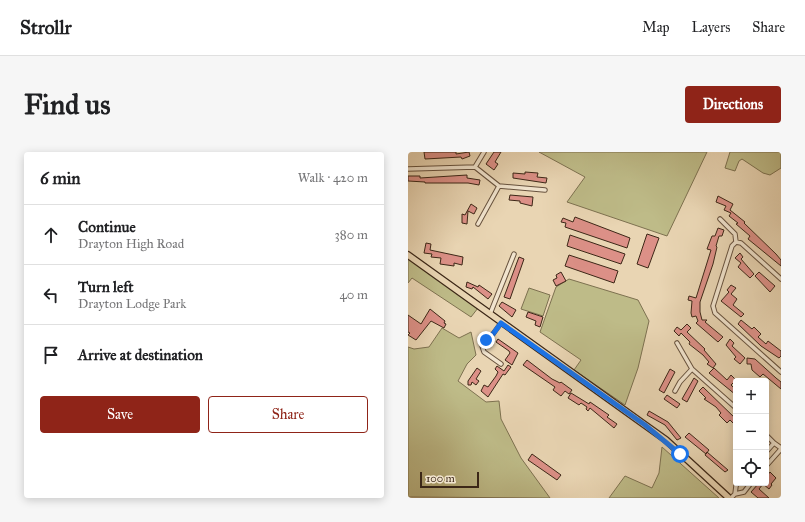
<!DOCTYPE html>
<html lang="en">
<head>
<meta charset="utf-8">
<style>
  :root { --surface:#fff; --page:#f6f6f6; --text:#202124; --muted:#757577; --line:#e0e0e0; --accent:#8f2418 }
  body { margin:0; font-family:"IM FELL Great Primer",serif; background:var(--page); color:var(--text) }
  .controls { position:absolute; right:12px; bottom:12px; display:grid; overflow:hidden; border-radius:4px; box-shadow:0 2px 10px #0003 }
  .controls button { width:36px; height:36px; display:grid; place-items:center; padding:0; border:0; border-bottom:1px solid var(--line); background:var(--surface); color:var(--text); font:20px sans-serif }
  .scale { position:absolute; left:12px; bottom:10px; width:59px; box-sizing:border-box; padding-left:4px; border:2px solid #3c2717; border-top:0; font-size:11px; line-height:14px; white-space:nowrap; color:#3c2717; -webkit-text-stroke:3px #f1e4ce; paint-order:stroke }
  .stop { position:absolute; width:12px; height:12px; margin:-9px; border:3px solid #1a73e8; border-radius:50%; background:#fff }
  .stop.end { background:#1a73e8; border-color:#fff; box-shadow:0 1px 4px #0008 }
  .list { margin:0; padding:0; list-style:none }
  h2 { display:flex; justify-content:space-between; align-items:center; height:52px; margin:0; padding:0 16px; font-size:17px }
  h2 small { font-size:13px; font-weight:400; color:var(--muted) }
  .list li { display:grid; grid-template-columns:26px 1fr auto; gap:12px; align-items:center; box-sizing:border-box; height:60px; padding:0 16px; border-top:1px solid var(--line) }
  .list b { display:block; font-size:15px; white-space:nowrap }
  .list p { margin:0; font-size:13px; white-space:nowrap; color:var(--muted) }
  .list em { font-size:13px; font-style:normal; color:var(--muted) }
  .actions { display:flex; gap:8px; padding:12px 16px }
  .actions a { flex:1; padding:9px 0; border:1px solid var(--accent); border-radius:4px; text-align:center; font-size:14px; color:var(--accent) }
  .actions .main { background:var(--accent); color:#fff }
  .icon { flex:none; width:22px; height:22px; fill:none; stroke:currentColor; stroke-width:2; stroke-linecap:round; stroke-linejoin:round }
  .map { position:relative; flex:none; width:373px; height:346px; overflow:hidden; border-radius:4px }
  header { display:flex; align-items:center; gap:24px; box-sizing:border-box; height:56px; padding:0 20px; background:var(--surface); border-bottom:1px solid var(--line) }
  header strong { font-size:19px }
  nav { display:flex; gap:22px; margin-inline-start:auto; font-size:14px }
  .intro { display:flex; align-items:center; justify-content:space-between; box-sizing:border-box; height:96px; padding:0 24px }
  h1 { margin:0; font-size:28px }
  .button { padding:10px 18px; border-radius:4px; background:var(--accent); color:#fff; font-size:14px; font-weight:700 }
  main { display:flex; gap:24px; padding:0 24px }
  aside { flex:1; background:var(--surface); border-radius:4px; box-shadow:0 2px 10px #0003 }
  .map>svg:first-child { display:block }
  .green { fill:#bebb88; stroke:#7d7150 }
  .building { fill:#dc9087; stroke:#3c2717 }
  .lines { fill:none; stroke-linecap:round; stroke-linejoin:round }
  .street-casing { stroke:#67523e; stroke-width:5.5 }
  .primary-casing { stroke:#3c2717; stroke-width:8 }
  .street { stroke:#f1e4ce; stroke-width:3.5 }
  .primary { stroke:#e9d5b3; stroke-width:5.5 }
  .route { stroke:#1a73e8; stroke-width:5 }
</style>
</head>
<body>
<header>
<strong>Strollr</strong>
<nav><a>Map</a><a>Layers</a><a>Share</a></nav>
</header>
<div class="intro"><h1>Find us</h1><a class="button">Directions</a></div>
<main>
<aside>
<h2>6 min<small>Walk · 420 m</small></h2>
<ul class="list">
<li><svg class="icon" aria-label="ahead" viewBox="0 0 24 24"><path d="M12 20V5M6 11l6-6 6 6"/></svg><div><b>Continue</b><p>Drayton High Road</p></div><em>380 m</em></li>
<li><svg class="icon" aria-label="left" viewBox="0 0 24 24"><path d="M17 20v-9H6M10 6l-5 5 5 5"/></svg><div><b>Turn left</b><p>Drayton Lodge Park</p></div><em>40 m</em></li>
<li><svg class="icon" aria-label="arrive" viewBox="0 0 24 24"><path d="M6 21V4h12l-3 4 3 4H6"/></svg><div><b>Arrive at destination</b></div></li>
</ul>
<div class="actions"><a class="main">Save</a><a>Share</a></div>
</aside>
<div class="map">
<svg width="373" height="346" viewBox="0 0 373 346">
  <rect width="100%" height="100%" fill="#e9d5b3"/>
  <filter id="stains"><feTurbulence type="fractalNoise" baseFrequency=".005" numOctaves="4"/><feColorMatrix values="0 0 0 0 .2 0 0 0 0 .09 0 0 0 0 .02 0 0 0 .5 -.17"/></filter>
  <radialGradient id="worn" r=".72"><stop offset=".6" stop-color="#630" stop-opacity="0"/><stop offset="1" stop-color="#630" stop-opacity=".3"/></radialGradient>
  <!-- green -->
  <path class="green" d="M131,0H299L259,84L159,50L177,25Z
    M322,0H373V16L362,23L355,21L334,7L331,9L327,19L317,16Z
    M0,105L70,156L63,165L4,126L0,131Z
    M161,127L230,148L241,169L230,216L217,253L166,218L173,208L132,180L148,135Z
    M121,136L142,143L135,164L113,157Z
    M34,176L51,186L63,180L68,203L59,212L50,229L78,250L91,249L93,267L113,306L142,346L0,345V195L6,197L21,195Z
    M254,295L311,346H201L217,324L244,336L251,321Z"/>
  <!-- building -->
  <path class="building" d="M16,0H48V2L61,0L62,4L54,7L53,5L17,7Z
    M86,0H93L87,10L90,12L86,18L78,12Z
    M117,20L130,21L129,25L139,26L138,31L105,26V21L117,22Z
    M59,23V26L72,28L71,33L60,31H17V30L0,29V24H12V26Z
    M102,43L125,45L124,54L112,51V49L101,48Z
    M310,44L325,52L322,58L337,70L336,71L368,102L373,108V114L340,87L342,84L328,72L330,71L321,64L323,61L316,58L318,54L308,50Z
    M63,52L69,56L66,62L60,59L59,72L54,71V62L57,63Z
    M167,65L222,86L219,96L157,75L158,71L153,70L155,66L165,70Z
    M310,76L316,78L314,84H311L308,94L309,95L305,112L292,150V160L294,168H299L297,170L315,185L310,190L288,171L290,169L288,164L284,165L283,161L284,149L280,148L281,144L288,146L303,98L299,97L304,84H307Z
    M239,82L251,86L240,116L229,112Z
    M162,83L217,102L213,112L159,94Z
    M18,91L23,92L22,98L55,105L54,113L46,111V114L32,112L33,106L23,105L24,102L16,101Z
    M332,101L335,105L333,107L346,122L342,126L330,115L333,111L327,106Z
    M161,103L210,119L206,131L157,114Z
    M111,105L116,107L102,147L96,145Z
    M153,120L158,129L148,134L145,128L149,126L148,123Z
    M351,120L367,134L362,140L347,124Z
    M59,130L70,135L71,133L84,142L80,147L65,135L64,137L58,135Z
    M323,133L328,136L323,142L329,147L325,153L336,162L333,165L313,149L321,140L319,138Z
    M94,150L108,158L104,165L91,154Z
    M22,157L37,169L36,171L38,172L36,176L23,169L8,188L0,183L2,181L0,180V163L13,172Z
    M120,160L135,165L132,175L127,173L128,169L118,165Z
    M333,168L344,177L346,175L353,182L350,185L358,192L360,189L373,199V204L371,206L353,194L330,172Z
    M279,172L283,176L279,180L297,197L296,198L308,212L305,216L299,212L301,210L295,203L281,192L282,190L273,181L271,184L266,179L269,175L273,178Z
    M90,187L110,201L104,213L97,208L102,201L101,199L88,190Z
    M322,187L326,191L324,194L337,206L332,212L326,207L328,205L318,193Z
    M339,206L347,207L368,226L373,230V237L355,222L352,225L344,218L343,212H339Z
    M119,208L144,227L152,231L153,230L164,238L161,242L157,239L153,244L145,238L147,235L115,213Z
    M100,213L103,215L97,223L95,222L80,245L73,239L76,233L80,235L88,224L90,220L87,217L89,214L96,219Z
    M69,216L73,219L68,227L71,229L68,233L64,230L63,233H60V229Z
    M306,216L319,228L323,223L328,228L323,233L328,238V243L301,221Z
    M262,217L267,220L256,241L251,238Z
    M286,226L290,229L279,250L274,247Z
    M295,235L328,267V274L322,268L319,271L311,263L313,261L308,255L296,247L298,246L291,239Z
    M163,241L181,252L182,250L201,263L199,265L209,272L206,276L182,256L180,259L178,257L179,255L173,251L171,253L160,246Z
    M259,243L272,252L269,256L256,247Z
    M241,259L260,270L273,286L269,288L257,273L239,263Z
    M281,281L301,298L298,302L277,285Z
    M299,300L320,318L317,320L297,303Z
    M124,302L153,323L149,328L120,308Z
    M362,320L368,326L363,332L364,333L361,337L355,332L351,337L361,346H350L343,340L351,331H358V325Z"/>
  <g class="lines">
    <defs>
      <path id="street" d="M67,15L91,34
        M0,17L67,15L76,0
        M312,67L327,82L328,90L333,91L373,127
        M70,72L91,34L137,38
        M328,90L324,94L305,154L307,161L373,220
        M82,162L106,102
        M269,191L284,217L328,256
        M93,212L76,200L74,194L76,190L85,182L93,171
        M267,239L272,230L284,217
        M358,283L366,291
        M358,300L366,291L373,296
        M358,314L373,297
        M327,342L328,334L330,331
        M323,346L327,342L336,340L343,331"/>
      <path id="primary" d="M0,103L237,273L258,288L321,346"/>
    </defs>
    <!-- street casing -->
    <use href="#street" class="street-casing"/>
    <!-- primary casing -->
    <use href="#primary" class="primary-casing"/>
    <!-- street -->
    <use href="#street" class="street"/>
    <!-- primary -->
    <use href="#primary" class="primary"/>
  </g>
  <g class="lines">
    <!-- route -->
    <path class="route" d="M78,188L85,182L93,171L237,273L272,302"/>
  </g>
  <rect width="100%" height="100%" filter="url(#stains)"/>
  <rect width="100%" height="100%" fill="url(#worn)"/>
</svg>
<div class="controls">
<button>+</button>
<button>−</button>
<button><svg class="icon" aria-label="locate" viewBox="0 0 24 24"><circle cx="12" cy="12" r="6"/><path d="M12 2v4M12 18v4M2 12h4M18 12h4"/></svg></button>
</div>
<div class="scale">100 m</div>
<div class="stop" style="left:272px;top:302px"></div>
<div class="stop end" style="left:78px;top:188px"></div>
</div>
</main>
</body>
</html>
